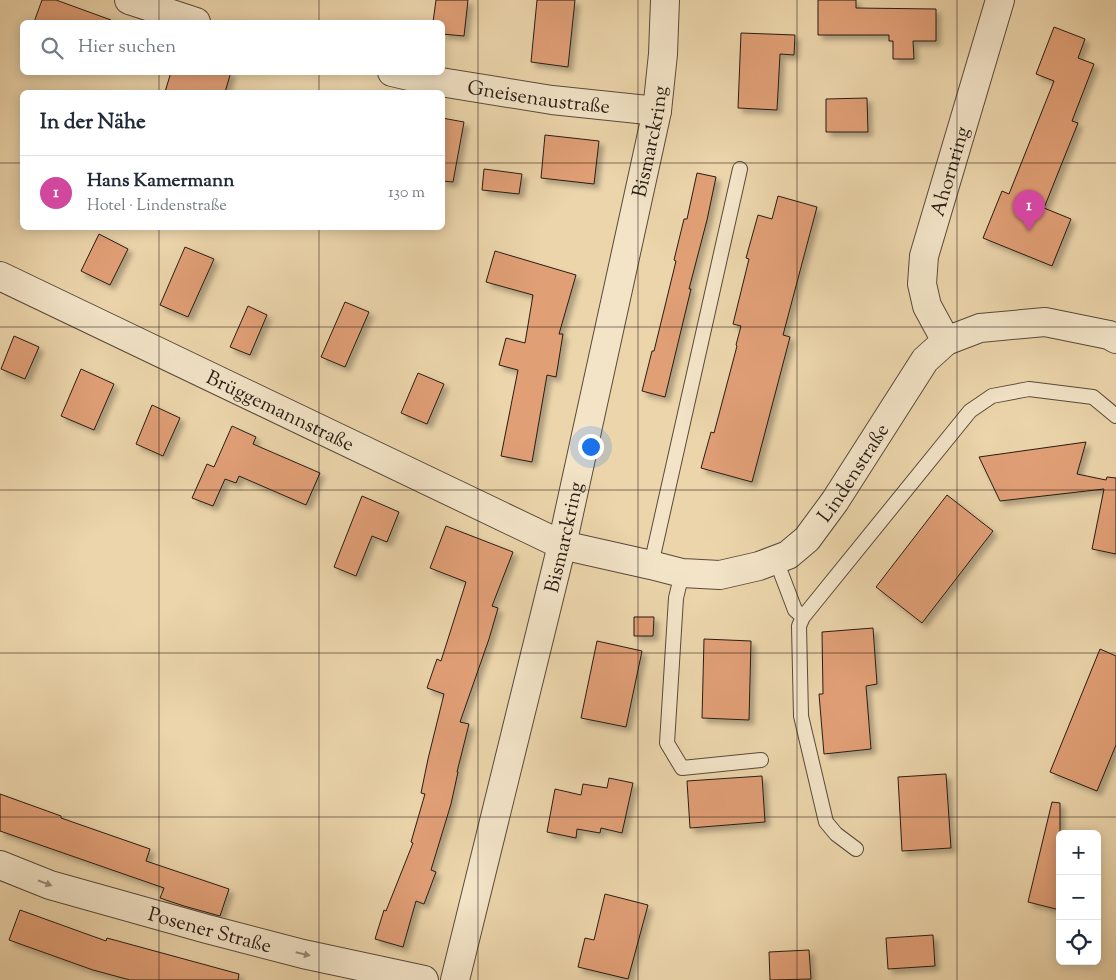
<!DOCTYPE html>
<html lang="de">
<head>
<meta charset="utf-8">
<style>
  :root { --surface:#fff; --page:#f2f2f3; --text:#1f2937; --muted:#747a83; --line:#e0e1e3; --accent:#d93025 }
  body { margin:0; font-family:"Sorts Mill Goudy",serif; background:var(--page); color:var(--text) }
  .controls { position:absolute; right:15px; bottom:15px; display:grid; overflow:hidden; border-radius:8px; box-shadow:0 2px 12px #0003 }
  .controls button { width:45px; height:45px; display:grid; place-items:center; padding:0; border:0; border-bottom:1px solid var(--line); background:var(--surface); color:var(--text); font:25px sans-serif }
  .you { position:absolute; left:590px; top:446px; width:18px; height:18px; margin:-12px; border:4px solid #fff; border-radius:50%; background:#1a73e8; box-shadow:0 0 0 8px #1a73e833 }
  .badge { display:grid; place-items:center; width:32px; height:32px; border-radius:50%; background:var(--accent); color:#fff; font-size:16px; font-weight:700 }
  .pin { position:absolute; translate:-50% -41px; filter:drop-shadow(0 1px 2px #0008) }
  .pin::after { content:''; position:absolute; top:26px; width:18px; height:15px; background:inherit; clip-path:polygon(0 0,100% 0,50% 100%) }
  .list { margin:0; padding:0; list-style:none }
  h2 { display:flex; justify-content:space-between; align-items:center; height:65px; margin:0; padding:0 20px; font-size:21px }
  h2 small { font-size:16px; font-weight:400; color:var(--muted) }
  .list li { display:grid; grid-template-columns:32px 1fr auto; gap:15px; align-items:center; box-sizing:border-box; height:75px; padding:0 20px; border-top:1px solid var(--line) }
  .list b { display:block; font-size:19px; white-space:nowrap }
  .list p { margin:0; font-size:16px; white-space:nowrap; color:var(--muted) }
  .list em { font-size:16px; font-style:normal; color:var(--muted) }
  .icon { flex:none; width:28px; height:28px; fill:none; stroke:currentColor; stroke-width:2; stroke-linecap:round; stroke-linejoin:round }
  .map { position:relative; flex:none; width:1116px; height:980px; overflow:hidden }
  .search { position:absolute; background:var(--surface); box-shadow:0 2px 12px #0003; left:20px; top:20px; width:425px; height:55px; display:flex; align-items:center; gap:12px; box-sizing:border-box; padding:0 18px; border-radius:8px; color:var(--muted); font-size:19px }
  .panel { position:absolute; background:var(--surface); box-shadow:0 2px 12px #0003; left:20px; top:90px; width:425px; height:140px; border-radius:8px }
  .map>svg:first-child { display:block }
  .building { fill:#e19f76; stroke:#271c14; filter:url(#shadow) }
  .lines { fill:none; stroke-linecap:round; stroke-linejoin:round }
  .service-casing { stroke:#584a3a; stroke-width:16 }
  .minor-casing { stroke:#584a3a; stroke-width:30 }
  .tertiary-casing { stroke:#584a3a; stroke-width:30 }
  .service { stroke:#f3e4c8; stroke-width:14 }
  .minor { stroke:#f3e4c8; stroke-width:28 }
  .tertiary { stroke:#f3e4c8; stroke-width:28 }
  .oneway { fill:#978a77 }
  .grid { fill:none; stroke:#271c14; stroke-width:1; stroke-opacity:0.55 }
  .labels { text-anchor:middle; stroke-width:5; stroke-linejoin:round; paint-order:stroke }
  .street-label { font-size:20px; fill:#271c14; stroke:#f3e4c8 }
</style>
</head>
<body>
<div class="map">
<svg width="1116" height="980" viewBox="0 0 1116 980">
  <defs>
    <filter id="shadow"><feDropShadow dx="4.5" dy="4.5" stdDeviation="2.5" flood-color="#0004"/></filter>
  </defs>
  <rect width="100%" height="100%" fill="#ecd5ab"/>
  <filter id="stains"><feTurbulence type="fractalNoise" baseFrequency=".004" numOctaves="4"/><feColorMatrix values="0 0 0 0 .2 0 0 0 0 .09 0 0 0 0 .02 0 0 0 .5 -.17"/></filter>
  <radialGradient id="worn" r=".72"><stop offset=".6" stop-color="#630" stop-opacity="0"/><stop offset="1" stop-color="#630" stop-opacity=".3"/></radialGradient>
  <!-- building -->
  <path class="building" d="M42,0H56L111,20L110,22H34Z
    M436,0H468L464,36L442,34V22H433Z
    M537,0H575L568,67L531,62Z
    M818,0H856V8L936,9V41H913L914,59H893V41H889V35H818Z
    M1054,27L1085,39L1078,58L1094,64L1072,121L1078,123L1044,208L1071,219L1052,266L983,238L1002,191L1009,194L1054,81L1036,74Z
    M741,33L795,35L794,55L780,54L777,110L738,108Z
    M171,72H231L225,92H165Z
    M867,98L868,132H826V99Z
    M442,118L464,122L453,182L442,181Z
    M545,135L599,141L594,184L541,178Z
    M484,169L522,174L519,194L482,190Z
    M697,173L716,177L707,220L689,289H691L665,397L642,391L652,351H654L676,261L674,260L684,219H687Z
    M778,196L817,207L783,335L790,337L752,482L701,468L711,432L714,433L737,346L736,345L741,326L733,324L749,259L746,258L758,215L772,219Z
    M99,234L128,249L110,285L81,271Z
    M185,247L214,259L188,317L160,305Z
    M495,251L576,275L559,334H563L556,377L547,375L532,462L501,456L518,370L499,365L506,338L525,343L533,295L486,282Z
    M345,302L369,312L345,367L321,357Z
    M248,306L267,315L250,355L230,347Z
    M14,336L39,347L25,379L1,369Z
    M81,369L114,384L94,430L61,416Z
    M418,373L444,384L427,424L401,413Z
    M152,405L180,418L163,456L136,444Z
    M232,426L256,437L253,444L320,473L306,505L239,476L236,483L225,479L213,506L192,498L207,464L214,467Z
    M1086,442L1077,474L1106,480L1107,477L1116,478V554L1092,549L1104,489L1000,501L979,457Z
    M947,495L993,531L922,623L876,587Z
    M362,496L399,512L387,542L372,536L356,576L334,567Z
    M446,526L513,552L492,606L498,608L489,639L460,722L469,724L457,772H458L451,804L431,870L436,872L424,904L416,901L403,947L375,939L384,910L386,911L413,843L411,842L425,794L421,793L428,759L444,694L427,688L437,659L441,661L466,582L430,568Z
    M634,617H654L653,636H634Z
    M873,628L877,684L866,686L871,749L824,754L819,694H823L822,632Z
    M704,639L751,641L749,720L702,718Z
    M597,641L642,651L626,727L581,718Z
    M1100,649L1116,656V745L1097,791L1050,772Z
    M946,774L951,848L902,851L898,777Z
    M762,776L765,822L690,828L687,781Z
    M609,778L633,783L622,833L601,828L600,833L577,829L576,838L547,832L555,789L581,795L583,784L607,788Z
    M0,794L61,816V818L150,849L146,861L229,889L220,916L184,906L160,898L164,888L0,831Z
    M1052,802L1060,803V910L1028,902Z
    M605,894L648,905L628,979L578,967L585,938L594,940Z
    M20,910L106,941L107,938L239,974L238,980H130L93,970L9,940Z
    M933,935L935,966L888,969L886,938Z
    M809,950L811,979L770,980L769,952Z"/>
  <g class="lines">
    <defs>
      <path id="service" d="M776,560L795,610L803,617
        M651,565L740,169
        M682,573L676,598L667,743L682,768L761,760
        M856,849L836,834L826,822L801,716L799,626L803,617L970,411L992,396L1029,389L1093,397L1116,416"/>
      <g id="minor">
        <path d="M129,0L196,22"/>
        <path id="s1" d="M392,72L422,79L552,100L657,111"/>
        <path id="s2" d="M0,276L562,545L651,565L682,573L720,575L759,566L788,555L807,539L835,501L925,360L946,341L980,328L1045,322L1109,335L1116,339"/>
        <path id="s3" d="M946,341L927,306L922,284L924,256L1000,0"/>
        <path id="s4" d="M0,865L50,885L207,929L303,954L424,980"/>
      </g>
      <g id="tertiary">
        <path id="s5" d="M455,980L562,545L657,111L663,54L665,0"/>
      </g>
    </defs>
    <!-- service casing -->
    <use href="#service" class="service-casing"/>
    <!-- minor casing -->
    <use href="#minor" class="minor-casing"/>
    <!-- tertiary casing -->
    <use href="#tertiary" class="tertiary-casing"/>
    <!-- service -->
    <use href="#service" class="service"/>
    <!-- minor -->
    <use href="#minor" class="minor"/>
    <!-- tertiary -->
    <use href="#tertiary" class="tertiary"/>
  </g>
  <!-- one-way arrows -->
  <defs><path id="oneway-solid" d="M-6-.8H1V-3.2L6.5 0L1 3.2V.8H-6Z" transform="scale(1.25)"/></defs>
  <g class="oneway">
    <use href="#oneway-solid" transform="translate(45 883) rotate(21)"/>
    <use href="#oneway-solid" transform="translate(303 954) rotate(13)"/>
  </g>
  <!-- grid -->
  <path class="grid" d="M159,0V22M319,0V22M478,0V980M638,0V980M797,0V980M957,0V980M159,72V92M319,72V92M0,163H22M442,163H1116M159,228V980M319,228V980M0,327H1116M0,490H1116M0,653H1116M0,817H1116"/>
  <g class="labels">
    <!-- street labels -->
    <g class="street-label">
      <text dy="7" stroke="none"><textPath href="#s1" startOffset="149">Gneisenaustraße</textPath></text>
      <text dy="7" stroke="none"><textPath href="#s5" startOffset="861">Bismarckring</textPath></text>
      <text dy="7" stroke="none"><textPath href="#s3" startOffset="179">Ahornring</textPath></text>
      <text dy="7" stroke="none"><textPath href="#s2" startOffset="311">Brüggemannstraße</textPath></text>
      <text dy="7" stroke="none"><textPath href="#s2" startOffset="961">Lindenstraße</textPath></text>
      <text dy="7" stroke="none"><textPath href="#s5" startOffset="456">Bismarckring</textPath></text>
      <text dy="7" stroke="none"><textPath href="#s4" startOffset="220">Posener Straße</textPath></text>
    </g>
  </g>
  <rect width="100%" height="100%" filter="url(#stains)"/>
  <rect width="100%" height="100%" fill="url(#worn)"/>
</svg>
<div class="controls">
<button>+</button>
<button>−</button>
<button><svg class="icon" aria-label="locate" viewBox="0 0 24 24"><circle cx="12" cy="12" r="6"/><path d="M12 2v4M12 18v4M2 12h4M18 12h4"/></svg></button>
</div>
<div class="you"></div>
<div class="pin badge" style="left:1029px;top:231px;background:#d1479c">1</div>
<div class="search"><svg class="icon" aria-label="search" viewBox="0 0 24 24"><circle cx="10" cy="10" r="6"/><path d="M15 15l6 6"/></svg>Hier suchen</div>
<section class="panel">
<h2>In der Nähe<small></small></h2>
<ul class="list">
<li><span class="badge" style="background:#d1479c">1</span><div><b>Hans Kamermann</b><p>Hotel · Lindenstraße</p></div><em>130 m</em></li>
</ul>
</section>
</div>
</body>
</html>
